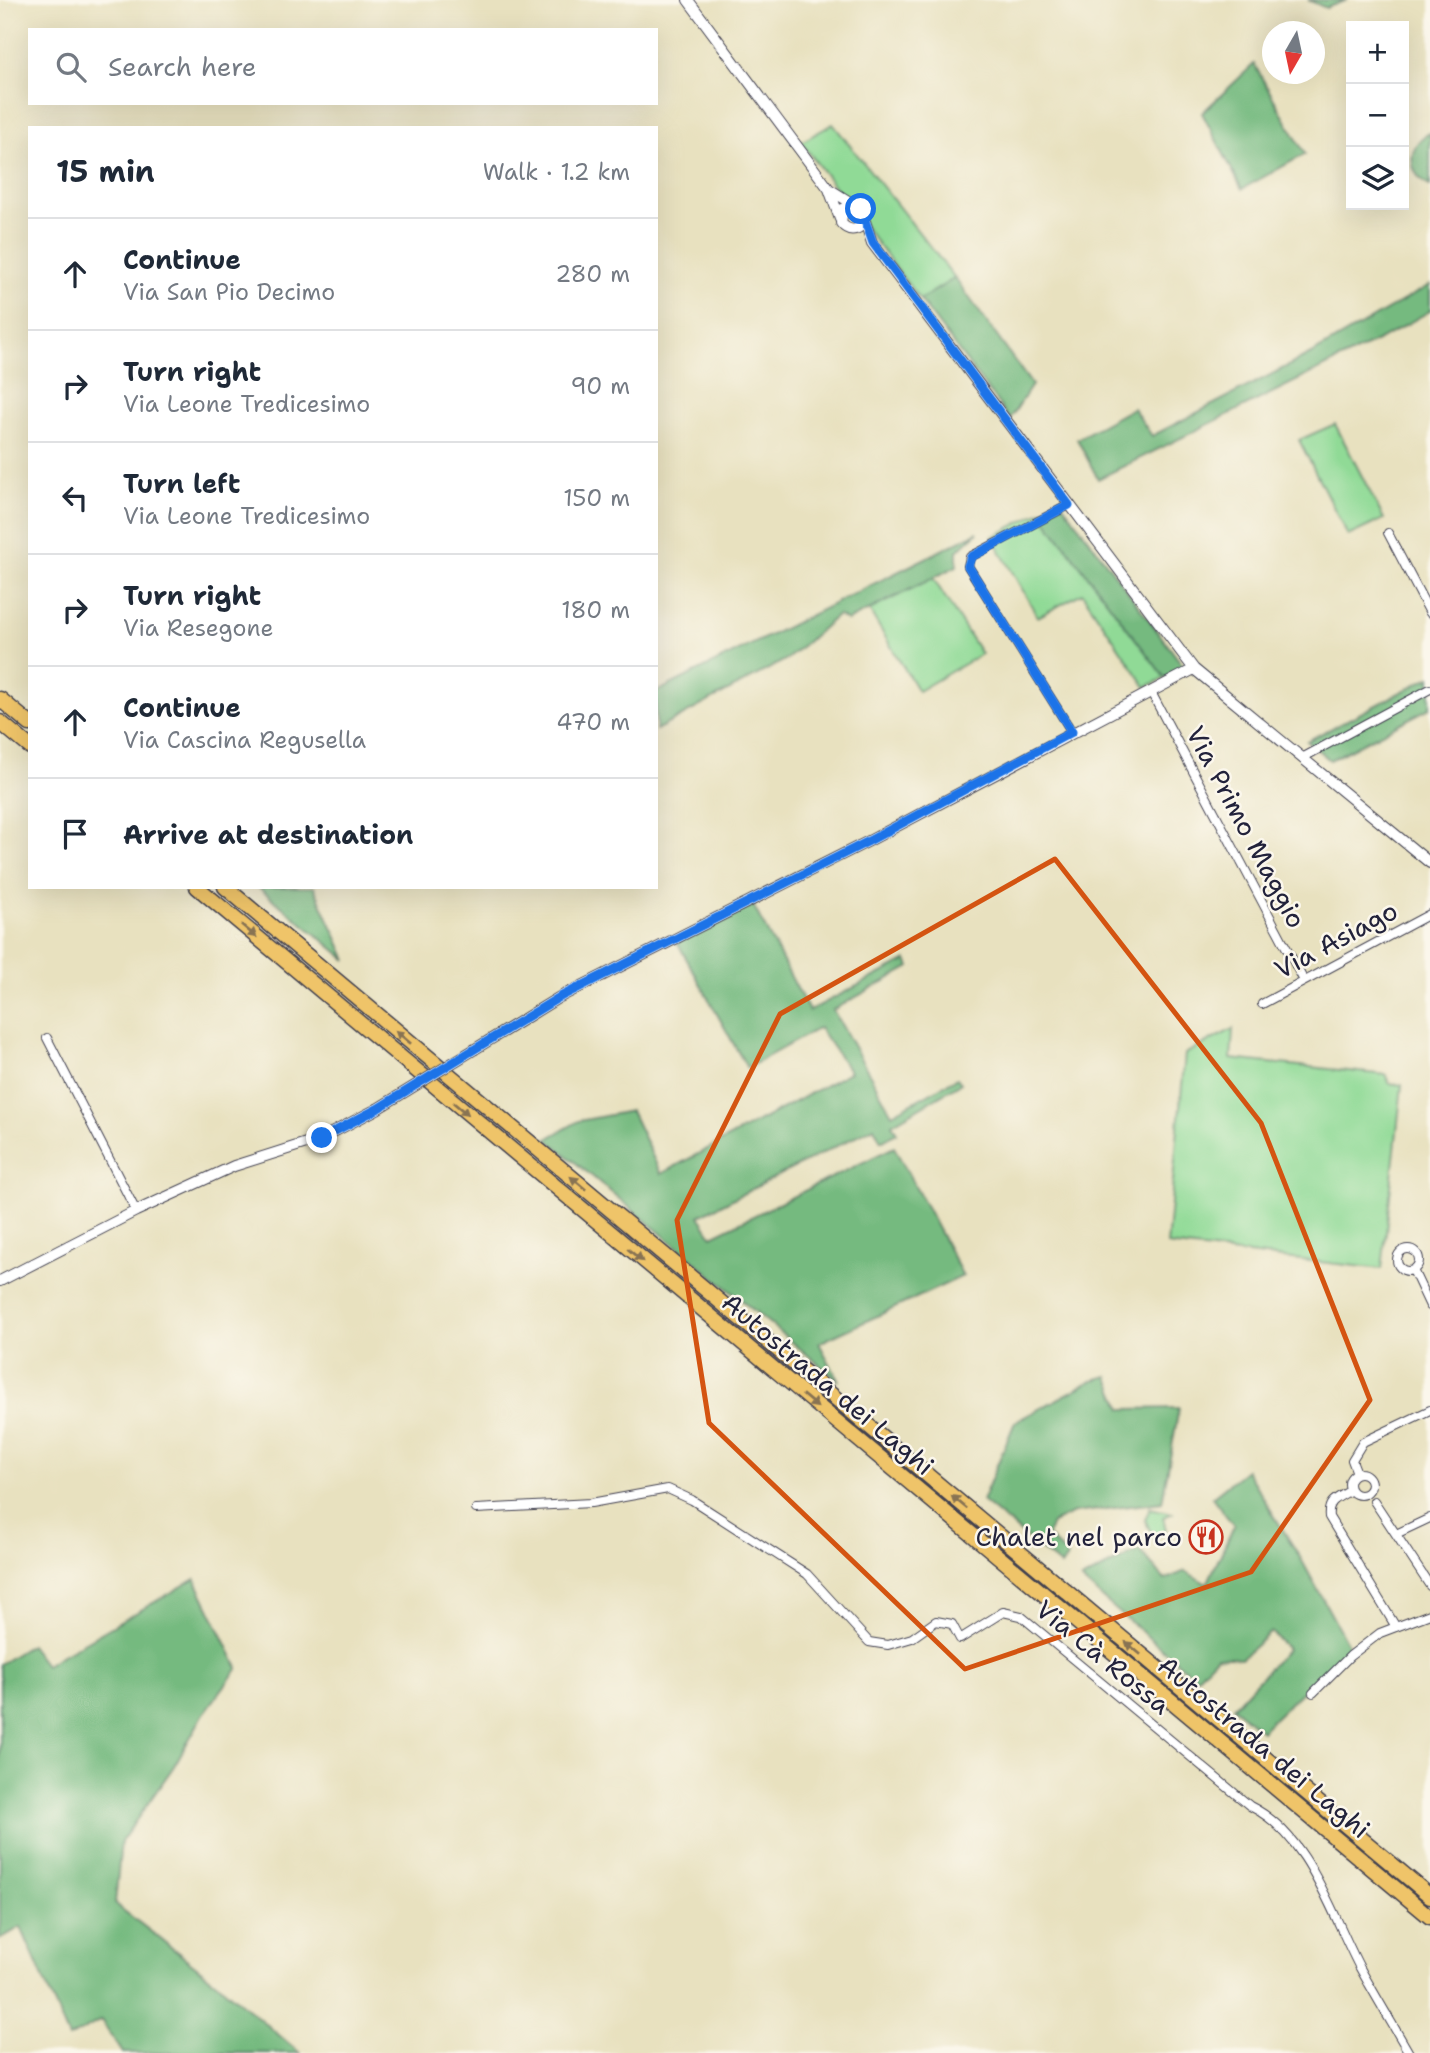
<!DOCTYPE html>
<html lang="en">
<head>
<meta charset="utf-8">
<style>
  :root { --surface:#fff; --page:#f6f6f7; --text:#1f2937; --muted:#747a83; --line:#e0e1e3 }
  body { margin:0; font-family:"Shantell Sans",sans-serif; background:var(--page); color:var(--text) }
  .controls { position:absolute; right:21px; top:21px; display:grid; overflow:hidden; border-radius:0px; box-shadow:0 7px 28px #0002 }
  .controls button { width:63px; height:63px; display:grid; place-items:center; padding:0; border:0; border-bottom:2px solid var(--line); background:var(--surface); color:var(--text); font:35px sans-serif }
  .compass { position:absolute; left:1262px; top:21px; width:63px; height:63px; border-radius:50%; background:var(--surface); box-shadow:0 7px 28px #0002; rotate:189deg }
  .stop { position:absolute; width:21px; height:21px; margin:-16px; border:5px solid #1a73e8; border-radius:50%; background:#fff }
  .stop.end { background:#1a73e8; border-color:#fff; box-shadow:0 2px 7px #0008 }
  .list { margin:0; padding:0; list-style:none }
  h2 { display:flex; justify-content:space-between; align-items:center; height:91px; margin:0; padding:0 28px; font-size:30px }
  h2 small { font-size:23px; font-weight:400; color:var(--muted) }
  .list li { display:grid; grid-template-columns:46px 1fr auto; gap:21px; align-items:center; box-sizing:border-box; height:112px; padding:0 28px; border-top:2px solid var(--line) }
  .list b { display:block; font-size:26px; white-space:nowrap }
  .list p { margin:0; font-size:23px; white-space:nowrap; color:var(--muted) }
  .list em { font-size:23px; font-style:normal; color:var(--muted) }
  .icon { flex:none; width:38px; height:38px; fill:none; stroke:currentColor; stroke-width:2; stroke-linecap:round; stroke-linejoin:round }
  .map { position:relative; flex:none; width:1430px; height:2053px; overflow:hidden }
  .search { position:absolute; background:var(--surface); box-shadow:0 7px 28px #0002; left:28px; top:28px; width:630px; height:77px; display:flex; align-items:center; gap:18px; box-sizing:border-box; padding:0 24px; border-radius:0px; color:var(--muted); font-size:26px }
  .panel { position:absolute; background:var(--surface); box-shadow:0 7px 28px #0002; left:28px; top:126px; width:630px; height:763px; border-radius:0px }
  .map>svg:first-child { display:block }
  .green { fill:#90da96; stroke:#597e68; stroke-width:2 }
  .forest { fill:#74ba7f; stroke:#4b6e5d; stroke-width:2 }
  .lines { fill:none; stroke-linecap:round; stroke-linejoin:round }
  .minor-casing { stroke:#403f4f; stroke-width:10 }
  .tertiary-casing { stroke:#403f4f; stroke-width:12 }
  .motorway-casing { stroke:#403f4f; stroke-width:17 }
  .minor { stroke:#fff; stroke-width:8 }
  .tertiary { stroke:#fff; stroke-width:10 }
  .motorway { stroke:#efc469; stroke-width:14 }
  .tertiary-bridge-casing { stroke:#403f4f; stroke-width:12; stroke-linecap:butt }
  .tertiary-bridge { stroke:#fff; stroke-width:10 }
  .oneway { fill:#887352 }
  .route { stroke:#1a73e8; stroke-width:9 }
  .marked { fill:none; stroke:#d45411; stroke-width:5; stroke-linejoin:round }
  .labels { text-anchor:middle; stroke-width:5; stroke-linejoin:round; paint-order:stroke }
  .street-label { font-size:26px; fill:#22223b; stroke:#fbf7ec }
  .poi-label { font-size:26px; fill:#22223b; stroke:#fbf7ec; text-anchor:end }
</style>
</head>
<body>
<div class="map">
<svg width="1430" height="2053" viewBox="0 0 1430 2053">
  <rect width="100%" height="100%" fill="#fbf7ec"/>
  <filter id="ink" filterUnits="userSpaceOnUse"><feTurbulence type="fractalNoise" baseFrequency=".0143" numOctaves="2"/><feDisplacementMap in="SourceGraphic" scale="14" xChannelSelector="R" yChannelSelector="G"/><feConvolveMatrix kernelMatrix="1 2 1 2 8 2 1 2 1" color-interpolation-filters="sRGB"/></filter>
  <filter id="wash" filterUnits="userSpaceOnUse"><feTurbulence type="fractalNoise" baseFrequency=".00686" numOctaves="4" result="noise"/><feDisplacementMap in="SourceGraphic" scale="28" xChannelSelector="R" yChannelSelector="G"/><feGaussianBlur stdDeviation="1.57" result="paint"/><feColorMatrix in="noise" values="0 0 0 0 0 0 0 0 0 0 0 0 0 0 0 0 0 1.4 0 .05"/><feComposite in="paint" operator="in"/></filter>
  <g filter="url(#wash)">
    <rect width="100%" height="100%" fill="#e8e1bf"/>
    <!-- green -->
    <path class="green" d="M833,124L955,278L920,300L801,142Z
      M1335,424L1384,519L1348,536L1299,440Z
      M1040,512L1165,678L1146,687L1082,593L1038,617L992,537Z
      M933,578L981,654L918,691L869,610Z
      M1233,1029L1231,1059L1387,1075L1388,1083L1402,1085L1382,1269L1167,1245L1185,1054Z
      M1150,1508L1172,1513L1163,1517L1166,1530L1154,1539L1145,1520Z"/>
    <!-- forest -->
    <path class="forest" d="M1308,0H1347L1326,8Z
      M1254,64L1305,154L1242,189L1202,113Z
      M1430,133V186C1407,175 1406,144 1430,133Z
      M955,278L1032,385L1010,419L920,300Z
      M1430,285V311L1381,339L1098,479L1077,439L1133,408L1152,436L1313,353Z
      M1061,502L1184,667L1165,678L1040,512Z
      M978,532L957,551V566L847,621L838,615L787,659L656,730V692Z
      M1430,677V708L1330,760L1307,741Z
      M258,887H314L347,960Z
      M753,905L809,1011L907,960L910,967L833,1010L892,1114L957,1078L961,1083L892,1124L897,1133L881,1141L874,1127L699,1216L712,1236L894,1147L963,1276L819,1343L839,1381L547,1139L579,1121L631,1111L661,1174L850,1072L819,1028L747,1068L676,940Z
      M1108,1376L1122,1409L1179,1408L1162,1502L1074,1513L1052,1523L1047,1536L1068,1556L1061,1566L982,1501L1015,1422L1093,1380Z
      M1246,1470L1301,1559L1349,1647L1261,1731L1233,1707L1287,1649L1271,1632L1241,1658L1217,1656L1196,1678L1081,1580L1139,1550L1165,1580L1185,1571L1207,1584L1234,1526L1212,1497Z
      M195,1579L238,1668L203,1715L174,1766L121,1842L115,1904L220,1985L300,2053H123L101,2020L69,2038L21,1927L0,1939V1664L30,1645L45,1665Z"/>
  </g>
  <g filter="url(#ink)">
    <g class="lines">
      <defs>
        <path id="minor" d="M1069,505L970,557L968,566L1072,732
          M1388,533L1430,613
          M1151,692L1304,981
          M1302,758L1430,689
          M1262,1004L1430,914
          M47,1038L136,1211
          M1397 1260a11 11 0 1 1 22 0a11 11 0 1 1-22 0Z
          M1413,1270L1430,1306
          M1349 1484a11 11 0 1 1 22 0a11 11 0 1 1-22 0Z
          M1357,1473L1352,1460L1363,1442L1430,1410
          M1351,1490C1338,1498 1327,1500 1329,1517L1396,1627
          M1374,1501L1430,1586
          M476,1509L591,1503L668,1489L692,1500L807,1574L869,1642L888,1645L912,1638L936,1621L952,1624L960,1639L1003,1612L1021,1616L1250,1806C1309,1835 1331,1913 1360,1968C1376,1997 1393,2025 1409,2053
          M1396,1534L1430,1518
          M1313,1693L1350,1656L1380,1633L1430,1614"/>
        <path id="tertiary" d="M688,0L829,189L840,219
          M829,189L861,209L872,243L1194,669L1430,863
          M857,206L843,209L841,223C850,234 863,230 864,217
          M475,1049L558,998L867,842L1194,669
          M0,1281L136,1211L234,1166L322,1138L377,1109"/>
        <path id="motorway" d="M0,699L30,724
          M0,722L30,747
          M197,887L1430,1917
          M225,887L1430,1896"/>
      </defs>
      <!-- minor casing -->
      <use href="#minor" class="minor-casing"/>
      <!-- tertiary casing -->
      <use href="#tertiary" class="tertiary-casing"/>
      <!-- motorway casing -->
      <use href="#motorway" class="motorway-casing"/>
      <!-- minor -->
      <use href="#minor" class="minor"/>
      <!-- tertiary -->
      <use href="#tertiary" class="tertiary"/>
      <!-- motorway -->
      <use href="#motorway" class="motorway"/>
      <defs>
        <path id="tertiary-bridge" d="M377,1109L475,1049"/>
      </defs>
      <!-- tertiary-bridge casing -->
      <use href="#tertiary-bridge" class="tertiary-bridge-casing"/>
      <!-- tertiary-bridge -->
      <use href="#tertiary-bridge" class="tertiary-bridge"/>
    </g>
    <!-- one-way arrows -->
    <defs><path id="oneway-solid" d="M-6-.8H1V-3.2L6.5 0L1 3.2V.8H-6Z" transform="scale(1.75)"/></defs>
    <g class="oneway">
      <use href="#oneway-solid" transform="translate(249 931) rotate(40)"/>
      <use href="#oneway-solid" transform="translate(403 1037) rotate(-140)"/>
      <use href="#oneway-solid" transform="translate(461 1109) rotate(40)"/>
      <use href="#oneway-solid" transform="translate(578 1183) rotate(-140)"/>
      <use href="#oneway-solid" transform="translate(635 1255) rotate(40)"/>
      <use href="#oneway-solid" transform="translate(810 1401) rotate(40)"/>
      <use href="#oneway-solid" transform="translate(959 1502) rotate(-140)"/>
      <use href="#oneway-solid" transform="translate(1133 1648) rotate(-140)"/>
    </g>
  </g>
  <g class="lines" filter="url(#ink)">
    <!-- route -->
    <path class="route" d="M322,1138L377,1109L558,998L867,842L1072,732L968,566L971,557L1069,505L873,243L861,209"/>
  </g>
  <!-- marked area -->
  <path class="marked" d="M1055,859L1261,1123L1370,1400L1251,1572L965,1669L709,1423L677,1220L780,1014Z"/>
  <!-- icons -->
  <defs>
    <symbol id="restaurant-ring" viewBox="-11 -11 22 22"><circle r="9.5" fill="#fbf7ec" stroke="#c8321e" stroke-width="1.5"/><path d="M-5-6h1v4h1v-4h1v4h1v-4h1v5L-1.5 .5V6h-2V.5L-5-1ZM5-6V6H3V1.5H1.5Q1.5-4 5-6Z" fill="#c8321e"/></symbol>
  </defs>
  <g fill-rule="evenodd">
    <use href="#restaurant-ring" x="1187" y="1518" width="38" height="38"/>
  </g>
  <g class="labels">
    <!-- street labels -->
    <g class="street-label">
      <text transform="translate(1246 827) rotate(62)" y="9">Via Primo Maggio</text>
      <text transform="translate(1336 940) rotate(-28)" y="9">Via Asiago</text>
      <text transform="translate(828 1384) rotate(40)" y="9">Autostrada dei Laghi</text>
      <text transform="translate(1103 1657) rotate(39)" y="9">Via Cà Rossa</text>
      <text transform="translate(1264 1747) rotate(40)" y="9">Autostrada dei Laghi</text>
    </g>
    <!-- poi labels -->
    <g class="poi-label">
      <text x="1182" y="1546">Chalet nel parco</text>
    </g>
  </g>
</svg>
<div class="controls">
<button>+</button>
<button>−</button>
<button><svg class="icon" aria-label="layers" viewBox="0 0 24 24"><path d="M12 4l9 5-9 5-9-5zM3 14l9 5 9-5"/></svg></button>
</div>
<svg class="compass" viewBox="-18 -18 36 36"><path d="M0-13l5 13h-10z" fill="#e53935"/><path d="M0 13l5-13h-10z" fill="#747a83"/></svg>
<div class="stop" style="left:861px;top:209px"></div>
<div class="stop end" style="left:322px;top:1138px"></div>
<div class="search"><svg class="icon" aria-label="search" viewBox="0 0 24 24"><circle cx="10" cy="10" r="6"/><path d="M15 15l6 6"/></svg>Search here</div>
<section class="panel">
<h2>15 min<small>Walk · 1.2 km</small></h2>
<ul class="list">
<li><svg class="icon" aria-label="ahead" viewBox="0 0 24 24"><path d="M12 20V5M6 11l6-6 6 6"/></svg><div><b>Continue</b><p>Via San Pio Decimo</p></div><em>280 m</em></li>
<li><svg class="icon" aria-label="right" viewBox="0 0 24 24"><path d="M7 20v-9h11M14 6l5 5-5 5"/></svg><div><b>Turn right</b><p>Via Leone Tredicesimo</p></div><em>90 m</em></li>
<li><svg class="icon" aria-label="left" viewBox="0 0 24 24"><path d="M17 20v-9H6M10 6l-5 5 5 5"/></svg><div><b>Turn left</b><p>Via Leone Tredicesimo</p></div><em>150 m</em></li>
<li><svg class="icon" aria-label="right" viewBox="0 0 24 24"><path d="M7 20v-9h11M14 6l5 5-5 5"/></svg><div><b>Turn right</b><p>Via Resegone</p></div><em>180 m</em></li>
<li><svg class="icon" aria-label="ahead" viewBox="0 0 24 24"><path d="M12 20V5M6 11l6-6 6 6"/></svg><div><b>Continue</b><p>Via Cascina Regusella</p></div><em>470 m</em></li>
<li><svg class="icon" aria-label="arrive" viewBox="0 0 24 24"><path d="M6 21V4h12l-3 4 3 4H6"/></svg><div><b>Arrive at destination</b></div></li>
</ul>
</section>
</div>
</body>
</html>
